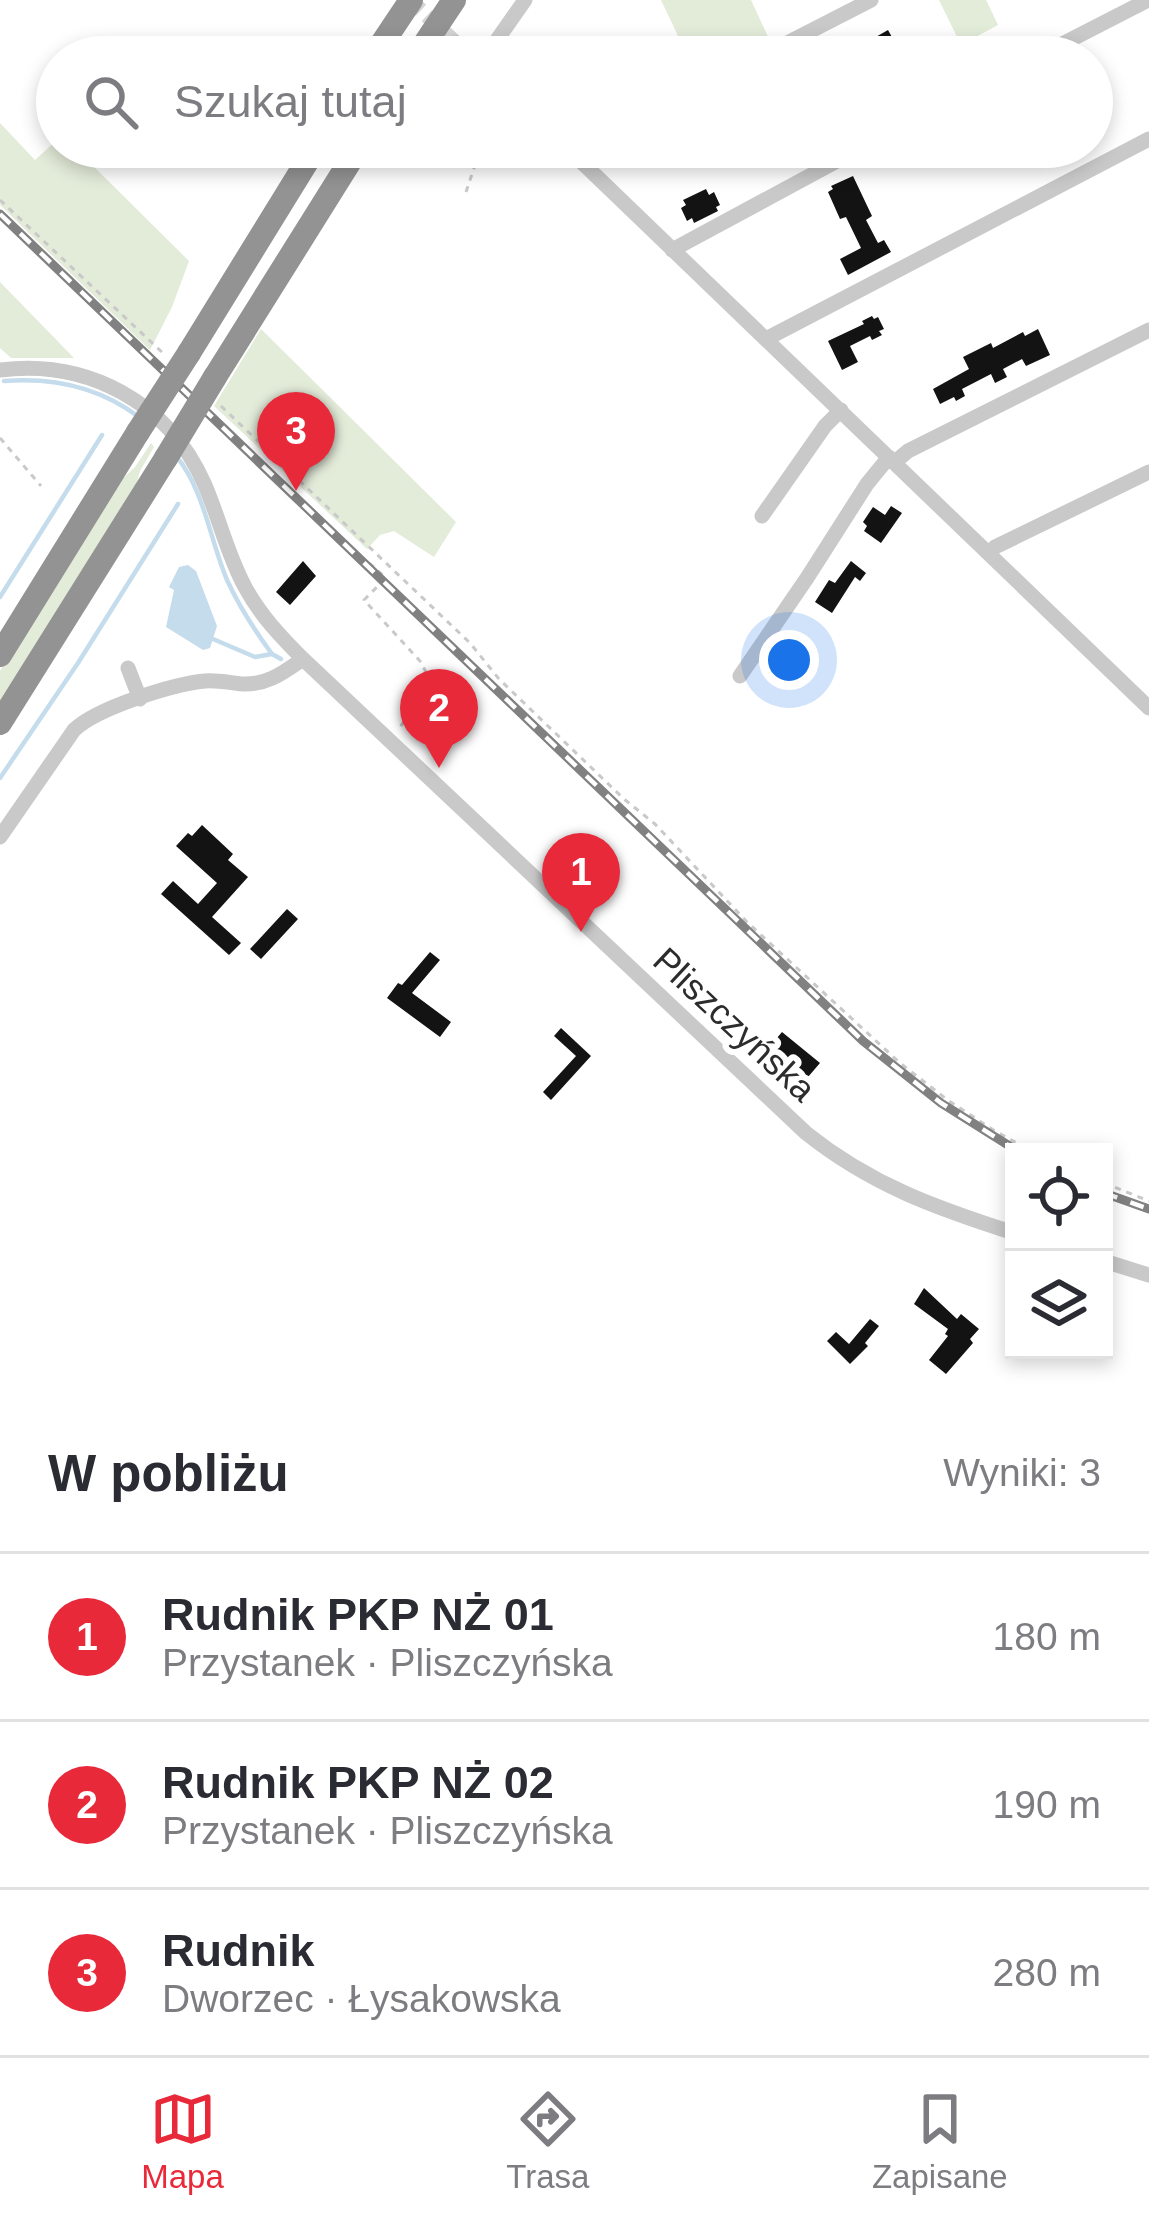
<!DOCTYPE html>
<html lang="pl">
<head>
<meta charset="utf-8">
<style>
  :root { --surface:#fff; --page:#f7f7f7; --text:#2b2b33; --muted:#7c7c81; --line:#e1e1e2; --accent:#e82939 }
  body { margin:0; font-family:Helvetica,sans-serif; background:var(--page); color:var(--text) }
  .controls { position:absolute; right:36px; bottom:36px; display:grid; overflow:hidden; border-radius:0px; box-shadow:0 6px 18px #0003 }
  .controls button { width:108px; height:108px; display:grid; place-items:center; padding:0; border:0; border-bottom:3px solid var(--line); background:var(--surface); color:var(--text); font:60px sans-serif }
  .you { position:absolute; left:789px; top:660px; width:42px; height:42px; margin:-30px; border:9px solid #fff; border-radius:50%; background:#1a73e8; box-shadow:0 0 0 18px #1a73e833 }
  .badge { display:grid; place-items:center; width:78px; height:78px; border-radius:50%; background:var(--accent); color:#fff; font-size:39px; font-weight:700 }
  .pin { position:absolute; translate:-50% -99px; filter:drop-shadow(0 3px 6px #0008) }
  .pin::after { content:''; position:absolute; top:63px; width:42px; height:36px; background:inherit; clip-path:polygon(0 0,100% 0,50% 100%) }
  .list { margin:0; padding:0; list-style:none }
  h2 { display:flex; justify-content:space-between; align-items:center; height:156px; margin:0; padding:0 48px; font-size:51px }
  h2 small { font-size:39px; font-weight:400; color:var(--muted) }
  .list li { display:grid; grid-template-columns:78px 1fr auto; gap:36px; align-items:center; box-sizing:border-box; height:168px; padding:0 48px; border-top:3px solid var(--line) }
  .list b { display:block; font-size:45px; white-space:nowrap }
  .list p { margin:0; font-size:39px; white-space:nowrap; color:var(--muted) }
  .list em { font-size:39px; font-style:normal; color:var(--muted) }
  .icon { flex:none; width:66px; height:66px; fill:none; stroke:currentColor; stroke-width:2; stroke-linecap:round; stroke-linejoin:round }
  .map { position:relative; flex:none; width:1149px; height:1395px; overflow:hidden }
  .search { position:absolute; background:var(--surface); box-shadow:0 6px 18px #0003; left:36px; right:36px; top:36px; height:132px; display:flex; align-items:center; gap:30px; box-sizing:border-box; padding:0 42px; border-radius:66px; color:var(--muted); font-size:45px }
  .sheet { height:660px; background:var(--surface) }
  nav { display:flex; justify-content:space-around; align-items:center; box-sizing:border-box; height:168px; border-top:3px solid var(--line); background:var(--surface); font-size:33px; color:var(--muted) }
  nav a { display:grid; justify-items:center; gap:6px }
  nav .on { color:var(--accent) }
  .map>svg:first-child { display:block }
  .green { fill:#e3ebd9 }
  .water { fill:#c4dceb }
  .lines { fill:none; stroke-linecap:round; stroke-linejoin:round }
  .stream { stroke:#c4dceb; stroke-width:4.5 }
  .building { fill:#131313 }
  .minor-tunnel { stroke:#d5d5d5; stroke-width:15; stroke-dasharray:15 8; stroke-linecap:butt }
  .path { stroke:#c9c9c9; stroke-width:3; stroke-dasharray:6 6; stroke-linecap:butt }
  .minor { stroke:#c9c9c9; stroke-width:15 }
  .highway { stroke:#939393; stroke-width:24 }
  .rail-casing { stroke:#818181; stroke-width:9 }
  .rail { stroke:#fff; stroke-width:4.5; stroke-dasharray:14; stroke-linecap:butt }
  .highway-bridge { stroke:#939393; stroke-width:24 }
  .labels { text-anchor:middle; stroke-width:12; stroke-linejoin:round; paint-order:stroke }
  .street-label { font-size:36px; fill:#2c2c2c; stroke:#fff }
</style>
</head>
<body>
<div class="map">
<svg width="1149" height="1395" viewBox="0 0 1149 1395">
  <rect width="100%" height="100%" fill="#fff"/>
  <!-- green -->
  <path class="green" d="M661,0H751L769,39L735,57H688Z
    M939,0H986L998,25L961,45Z
    M0,123L35,160L57,140V147H74L189,261L172,307L150,350L0,205Z
    M0,282L74,358H11L0,348Z
    M261,329L456,522L434,557L394,531L380,535L367,549L214,406Z
    M151,443L154,447L140,471L134,493L0,709V671L117,484L135,467Z"/>
  <!-- water -->
  <path class="water" d="M188,565L196,571L217,626L210,648L203,650L166,627L174,590L169,587L179,567Z"/>
  <g class="lines">
    <!-- stream -->
    <path class="stream" d="M4,381C54,377 99,387 139,417
      M176,456C204,489 210,540 227,580C239,606 255,631 272,654
      M0,597L102,435
      M213,639L255,657L272,654L281,659
      M0,778L78,663L178,504"/>
  </g>
  <!-- building -->
  <path class="building" d="M888,30L903,57H836L874,38Z
    M853,176L872,216L866,220L878,243L884,240L891,252L848,275L840,259L861,248L846,217L840,219L828,192L833,189L831,186Z
    M706,189L709,195L714,192L720,205L716,207L718,211L694,223L692,218L687,221L681,208L686,205L683,200Z
    M872,316L874,319L878,317L884,329L879,331L882,335L872,340L870,336L850,346L858,362L842,370L828,341L864,324L862,321Z
    M1038,329L1050,355L1026,366L1022,359L1003,369L1007,377L995,383L991,374L962,389L965,396L956,401L954,397L940,404L933,389L969,369L963,357L991,343L993,348L1023,332L1025,336Z
    M891,506L902,513L881,543L864,531L867,526L863,522L873,507L885,515Z
    M303,561L316,576L290,605L276,592Z
    M851,561L866,573L860,581L855,577L832,613L815,602L829,580L835,583Z
    M202,825L233,854L228,860L248,877L212,917L241,943L229,955L161,894L173,881L198,904L217,883L176,846L188,833L192,836Z
    M287,909L298,919L261,959L250,949Z
    M430,952L440,960L412,993L451,1022L440,1037L387,998L398,983L402,985Z
    M561,1028L591,1056L551,1100L543,1092L576,1056L554,1036Z
    M782,1032L820,1063L808,1077L771,1045Z
    M924,1288L957,1319L961,1314L979,1329L970,1339L973,1343L946,1374L929,1360L948,1336L945,1334L948,1329L914,1304Z
    M870,1319L879,1326L865,1343L868,1346L850,1364L827,1341L836,1332L849,1344Z"/>
  <g class="lines">
    <!-- minor-tunnel -->
    <path class="minor-tunnel" d="M410,0L455,42"/>
    <!-- path -->
    <path class="path" d="M466,192L481,147
      M0,200L165,355
      M221,406L470,643L499,679L624,799L655,824L747,922L900,1063L949,1101L995,1131L1033,1152
      M0,438L41,486
      M369,563L386,578L364,600L420,661L426,672L419,700L398,730
      M1104,1183L1149,1201"/>
    <!-- minor -->
    <path class="minor" d="M455,42L471,57
      M485,57L525,0
      M760,57L871,0
      M1037,57L1148,0
      M566,147L1149,708
      M672,250L863,147
      M766,339L1149,139
      M0,370C87,359 168,402 204,483C219,517 227,554 245,587C260,615 281,637 303,659L806,1133C871,1185 936,1208 1014,1233
      M895,462L908,451L1149,330
      M762,516L825,426L841,410
      M989,553L995,547L1149,472
      M128,668L140,699
      M740,676L807,578L867,484L889,457
      M0,837L74,730C97,708 173,684 205,681C218,680 231,683 243,684C268,685 284,672 303,659
      M1104,1261L1149,1275"/>
    <!-- highway -->
    <path class="highway" d="M373,57L411,0
      M416,57L454,0
      M189,353L316,147
      M215,377L359,147
      M0,655L138,432
      M0,723L166,458"/>
    <defs>
      <path id="rail" d="M0,214L863,1041L941,1103L1019,1152
        M1104,1193L1149,1209"/>
    </defs>
    <!-- rail casing -->
    <use href="#rail" class="rail-casing"/>
    <!-- rail -->
    <use href="#rail" class="rail"/>
    <!-- highway-bridge -->
    <path class="highway-bridge" d="M138,432L189,353
      M166,458L215,377"/>
  </g>
  <g class="labels">
    <!-- street labels -->
    <g class="street-label">
      <text transform="translate(735 1024) rotate(43)" y="13">Pliszczyńska</text>
    </g>
  </g>
</svg>
<div class="controls">
<button><svg class="icon" aria-label="locate" viewBox="0 0 24 24"><circle cx="12" cy="12" r="6"/><path d="M12 2v4M12 18v4M2 12h4M18 12h4"/></svg></button>
<button><svg class="icon" aria-label="layers" viewBox="0 0 24 24"><path d="M12 4l9 5-9 5-9-5zM3 14l9 5 9-5"/></svg></button>
</div>
<div class="you"></div>
<div class="pin badge" style="left:581px;top:932px">1</div>
<div class="pin badge" style="left:439px;top:768px">2</div>
<div class="pin badge" style="left:296px;top:491px">3</div>
<div class="search"><svg class="icon" aria-label="search" viewBox="0 0 24 24"><circle cx="10" cy="10" r="6"/><path d="M15 15l6 6"/></svg>Szukaj tutaj</div>
</div>
<section class="sheet">
<h2>W pobliżu<small>Wyniki: 3</small></h2>
<ul class="list">
<li><span class="badge">1</span><div><b>Rudnik PKP NŻ 01</b><p>Przystanek · Pliszczyńska</p></div><em>180 m</em></li>
<li><span class="badge">2</span><div><b>Rudnik PKP NŻ 02</b><p>Przystanek · Pliszczyńska</p></div><em>190 m</em></li>
<li><span class="badge">3</span><div><b>Rudnik</b><p>Dworzec · Łysakowska</p></div><em>280 m</em></li>
</ul>
</section>
<nav>
<a class="on"><svg class="icon" aria-label="map" viewBox="0 0 24 24"><path d="M3 6l6-2 6 2 6-2v14l-6 2-6-2-6 2zM9 4v14M15 6v14"/></svg>Mapa</a>
<a><svg class="icon" aria-label="directions" viewBox="0 0 24 24"><path d="M12 3l9 9-9 9-9-9zM9 14v-3h6M13 9l2 2-2 2"/></svg>Trasa</a>
<a><svg class="icon" aria-label="saved" viewBox="0 0 24 24"><path d="M7 4h10v16l-5-4-5 4z"/></svg>Zapisane</a>
</nav>
</body>
</html>
